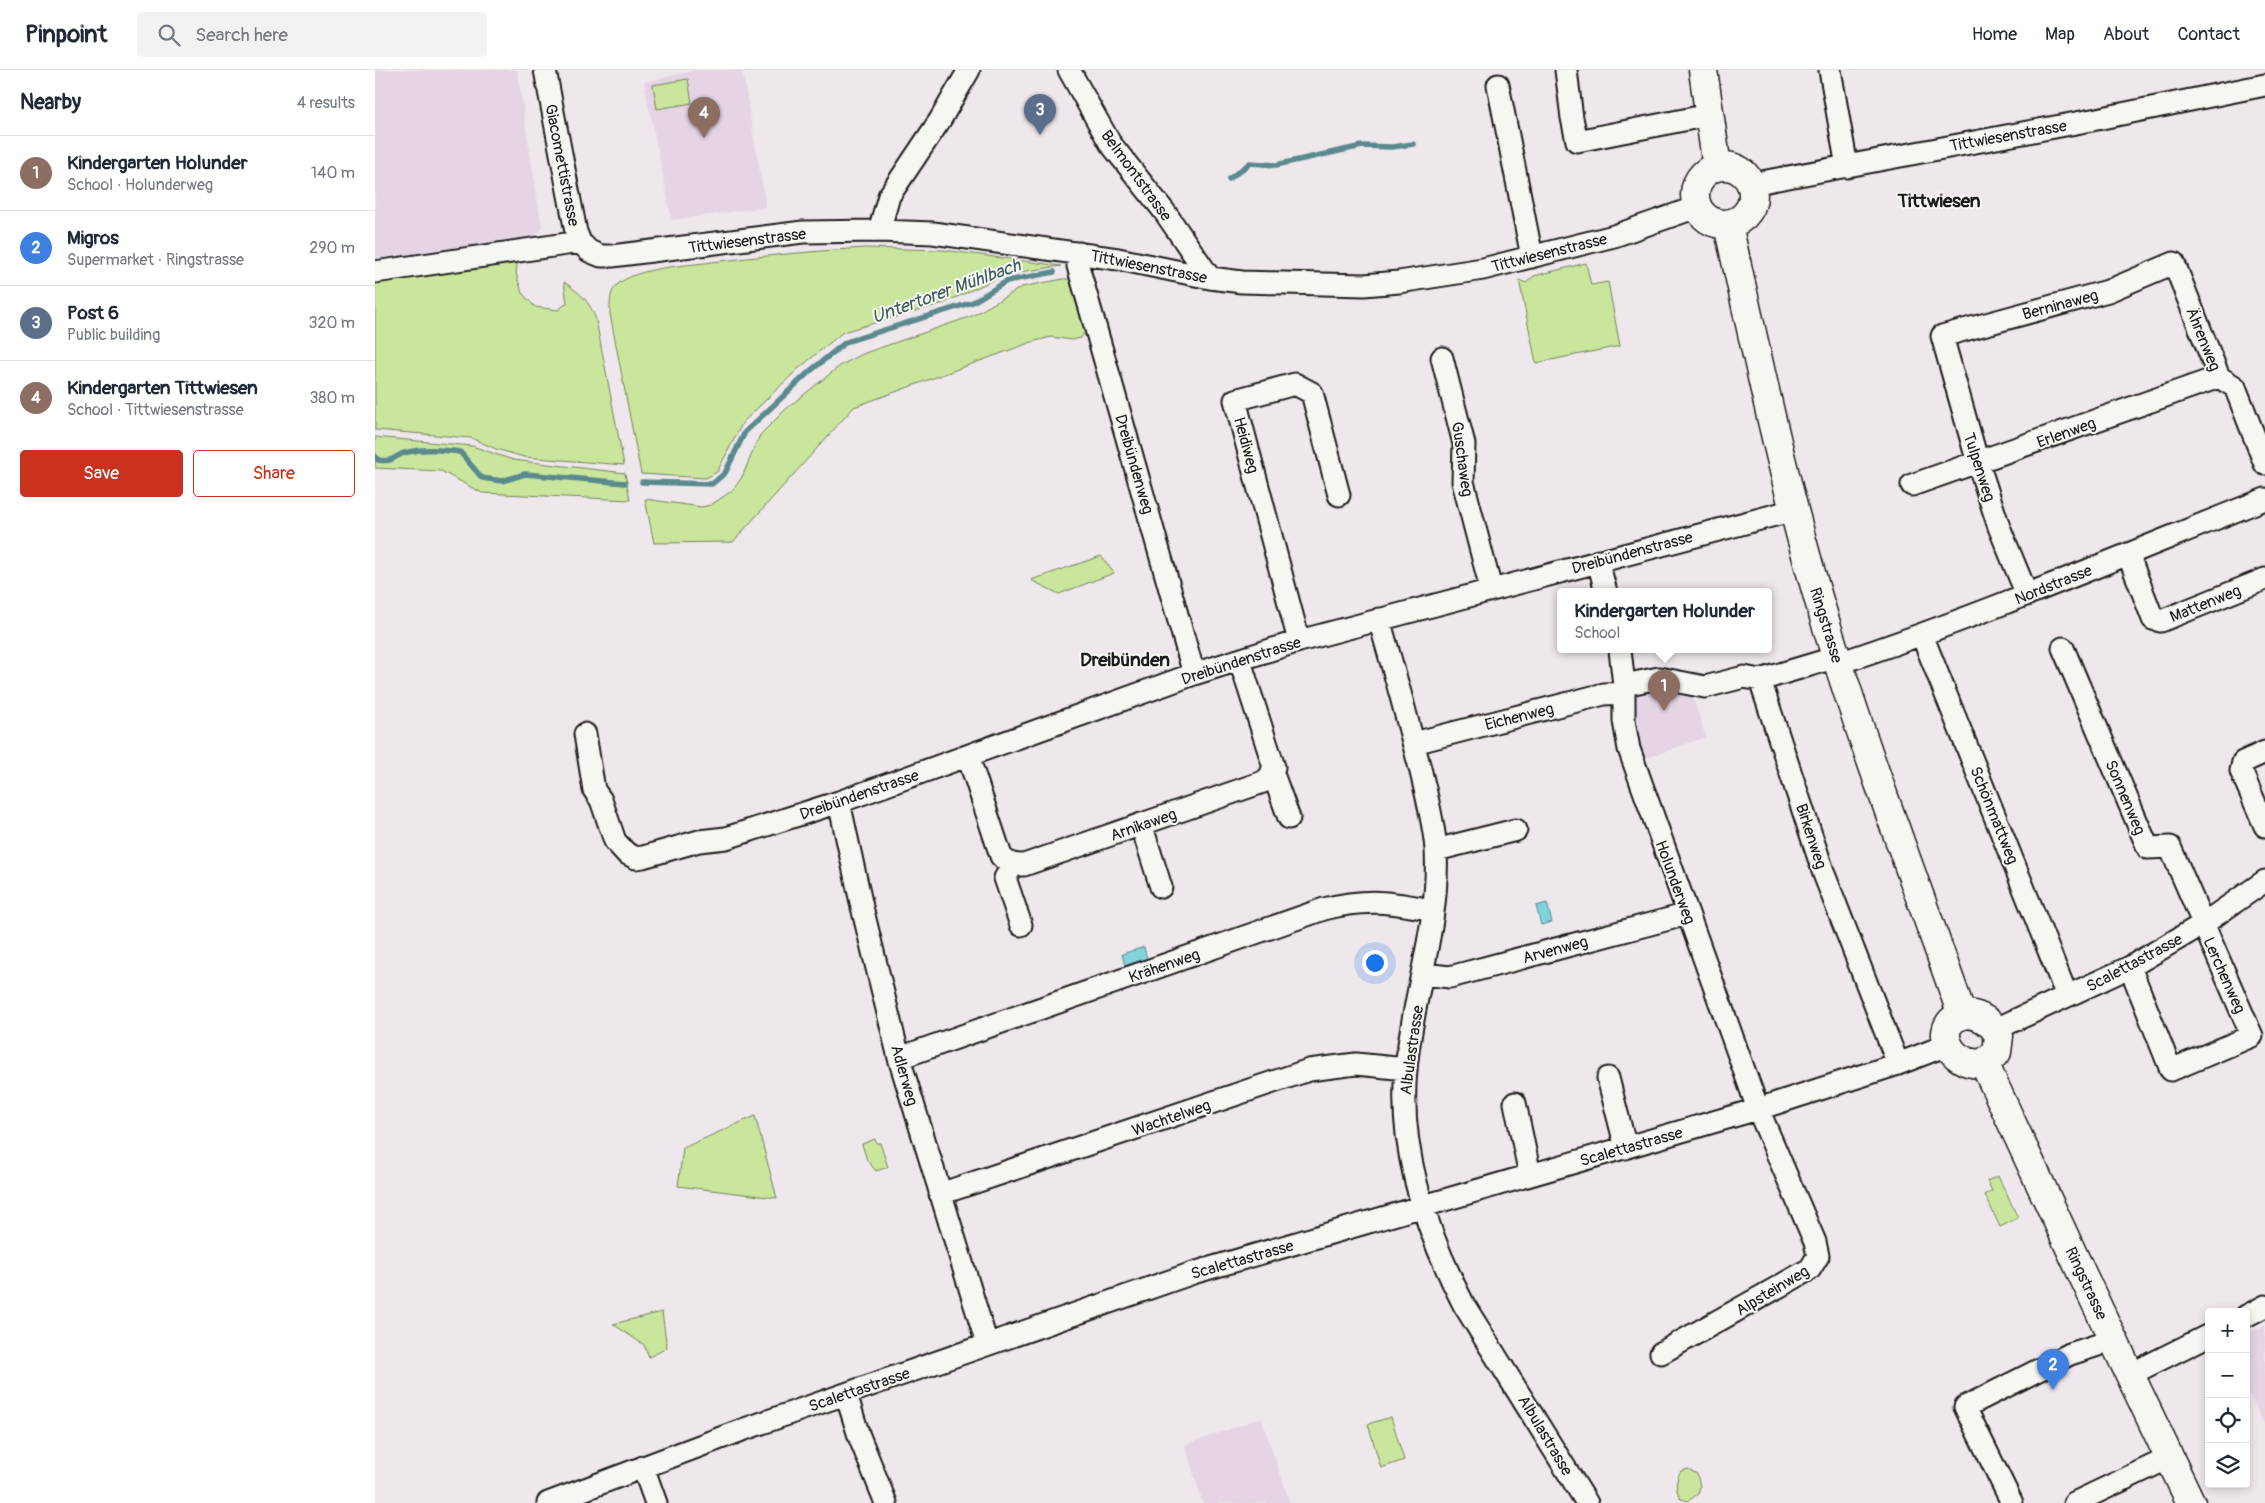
<!DOCTYPE html>
<html lang="en">
<head>
<meta charset="utf-8">
<style>
  :root { --surface:#fff; --page:#f2f2f3; --text:#1f2937; --muted:#747a83; --line:#e0e1e3; --accent:#c8321e }
  body { margin:0; font-family:Pangolin,sans-serif; background:var(--page); color:var(--text) }
  .controls { position:absolute; right:15px; bottom:15px; display:grid; overflow:hidden; border-radius:5px; box-shadow:0 2px 8px #0003 }
  .controls button { width:45px; height:45px; display:grid; place-items:center; padding:0; border:0; border-bottom:1px solid var(--line); background:var(--surface); color:var(--text); font:25px sans-serif }
  .you { position:absolute; left:999px; top:892px; width:18px; height:18px; margin:-12px; border:4px solid #fff; border-radius:50%; background:#1a73e8; box-shadow:0 0 0 8px #1a73e833 }
  .badge { display:grid; place-items:center; width:32px; height:32px; border-radius:50%; background:var(--accent); color:#fff; font-size:16px; font-weight:700 }
  .pin { position:absolute; translate:-50% -41px; filter:drop-shadow(0 1px 2px #0008) }
  .pin::after { content:''; position:absolute; top:26px; width:18px; height:15px; background:inherit; clip-path:polygon(0 0,100% 0,50% 100%) }
  .popup { position:absolute; left:1182px; top:518px; width:215px; height:65px; box-sizing:border-box; display:grid; place-content:center; border-radius:5px; background:var(--surface); filter:drop-shadow(0 1px 4px #0005); font-size:16px; white-space:nowrap; color:var(--muted) }
  .popup b { font-size:19px; color:var(--text) }
  .popup::after { content:''; position:absolute; left:50%; top:100%; margin-left:-10px; border:10px solid transparent; border-top-color:var(--surface) }
  .list { margin:0; padding:0; list-style:none }
  h2 { display:flex; justify-content:space-between; align-items:center; height:65px; margin:0; padding:0 20px; font-size:21px }
  h2 small { font-size:16px; font-weight:400; color:var(--muted) }
  .list li { display:grid; grid-template-columns:32px 1fr auto; gap:15px; align-items:center; box-sizing:border-box; height:75px; padding:0 20px; border-top:1px solid var(--line) }
  .list b { display:block; font-size:19px; white-space:nowrap }
  .list p { margin:0; font-size:16px; white-space:nowrap; color:var(--muted) }
  .list em { font-size:16px; font-style:normal; color:var(--muted) }
  .actions { display:flex; gap:10px; padding:15px 20px }
  .actions a { flex:1; padding:11px 0; border:1px solid var(--accent); border-radius:5px; text-align:center; font-size:18px; color:var(--accent) }
  .actions .main { background:var(--accent); color:#fff }
  .icon { flex:none; width:28px; height:28px; fill:none; stroke:currentColor; stroke-width:2; stroke-linecap:round; stroke-linejoin:round }
  .map { position:relative; flex:none; width:1890px; height:1433px; overflow:hidden }
  header { display:flex; align-items:center; gap:30px; box-sizing:border-box; height:70px; padding:0 25px; background:var(--surface); border-bottom:1px solid var(--line) }
  header strong { font-size:24px }
  nav { display:flex; gap:28px; margin-inline-start:auto; font-size:18px }
  .search { width:350px; height:45px; background:var(--page); display:flex; align-items:center; gap:12px; box-sizing:border-box; padding:0 18px; border-radius:5px; color:var(--muted); font-size:19px }
  main { display:flex }
  aside { flex:1; background:var(--surface) }
  .map>svg:first-child { display:block }
  .built { fill:#e4d4e4 }
  .green { fill:#cae69d; stroke:#73815c }
  .water { fill:#83d4da; stroke:#5a8a8e }
  .lines { fill:none; stroke-linecap:round; stroke-linejoin:round }
  .stream { stroke:#5a8a8e; stroke-width:5.5 }
  .minor-casing { stroke:#1c1c1c; stroke-width:25 }
  .major-casing { stroke:#1c1c1c; stroke-width:31 }
  .minor { stroke:#f6f6f2; stroke-width:21 }
  .major { stroke:#f6f6f2; stroke-width:28 }
  .labels { text-anchor:middle; stroke-width:4; stroke-linejoin:round; paint-order:stroke }
  .street-label { font-size:16px; fill:#1c1c1c; stroke:#f6f6f2 }
  .water-label { font-size:18px; font-style:italic; fill:#405c5e; stroke:#f6f6f2 }
  .quarter-label { font-size:19px; font-weight:bold; fill:#1c1c1c; stroke:#f6f6f2 }
</style>
</head>
<body>
<header>
<strong>Pinpoint</strong>
<div class="search"><svg class="icon" aria-label="search" viewBox="0 0 24 24"><circle cx="10" cy="10" r="6"/><path d="M15 15l6 6"/></svg>Search here</div>
<nav><a>Home</a><a>Map</a><a>About</a><a>Contact</a></nav>
</header>
<main>
<aside>
<h2>Nearby<small>4 results</small></h2>
<ul class="list">
<li><span class="badge" style="background:#8d6e63">1</span><div><b>Kindergarten Holunder</b><p>School · Holunderweg</p></div><em>140 m</em></li>
<li><span class="badge" style="background:#3f7fe0">2</span><div><b>Migros</b><p>Supermarket · Ringstrasse</p></div><em>290 m</em></li>
<li><span class="badge" style="background:#5c6f8a">3</span><div><b>Post 6</b><p>Public building</p></div><em>320 m</em></li>
<li><span class="badge" style="background:#8d6e63">4</span><div><b>Kindergarten Tittwiesen</b><p>School · Tittwiesenstrasse</p></div><em>380 m</em></li>
</ul>
<div class="actions"><a class="main">Save</a><a>Share</a></div>
</aside>
<div class="map">
<svg width="1890" height="1433" viewBox="0 0 1890 1433">
  <rect width="100%" height="100%" fill="#eee7ec"/>
  <filter id="ink" filterUnits="userSpaceOnUse"><feTurbulence type="fractalNoise" baseFrequency=".02" numOctaves="2"/><feDisplacementMap in="SourceGraphic" scale="10" xChannelSelector="R" yChannelSelector="G"/><feConvolveMatrix kernelMatrix="1 2 1 2 8 2 1 2 1" color-interpolation-filters="sRGB"/></filter>
  <g filter="url(#ink)">
    <!-- built -->
    <path class="built" d="M0,0H142L167,159L153,171L0,194Z
      M322,0H367L391,137L297,150L269,12Z
      M1286,614L1317,625L1331,667L1265,690L1256,657V618Z
      M1890,1255V1355L1871,1319V1265Z
      M886,1348L915,1433H828L810,1375Z"/>
    <!-- green -->
    <path class="green" d="M313,9L317,33L282,39L278,15Z
      M489,178L568,180L686,196L631,204L569,233L468,262L423,299L368,352L342,402L331,408L266,404L235,244C235,235 234,222 242,215C262,197 310,196 337,192C388,186 438,181 489,178Z
      M143,187L141,203L147,223L160,237L183,240L192,233L189,212C205,223 215,231 221,250L249,395L149,387L121,379L96,368L0,360V209Z
      M1211,193L1216,215L1233,212L1245,276L1161,293L1144,210L1151,213L1159,206Z
      M688,209H697L711,261L706,268L697,270L676,267L657,272L479,337L358,472L279,473L270,429L326,437L336,435L358,420L367,407L385,365L411,339L466,295L490,283L597,246L647,217Z
      M0,367L97,376L138,390L250,403L255,430L107,423L66,401L0,398Z
      M726,486L739,503L684,524L656,510Z
      M380,1046L402,1128L303,1116L308,1078Z
      M500,1069L501,1073H505L513,1097L501,1101L492,1090L487,1074Z
      M1623,1106L1643,1148L1625,1157L1610,1125L1617,1121L1612,1111Z
      M287,1242L292,1278L274,1287L269,1275L238,1254Z
      M1016,1347L1029,1390L1006,1398L993,1354Z
      M1313,1399L1322,1404L1325,1416L1323,1424L1313,1431L1306,1429C1300,1420 1300,1410 1306,1401Z"/>
    <!-- water -->
    <path class="water" d="M1172,833L1177,852L1166,855L1161,836Z
      M769,877L772,889L750,896L747,884Z"/>
    <g class="lines">
      <!-- stream -->
      <path class="stream" d="M854,109L875,93L901,95L987,76L1017,77L1038,74
        M0,386L3,390C21,393 19,384 33,382C50,378 68,380 85,382L107,408L127,411L150,404L250,413
        M267,412L337,414L350,403L370,362L434,302L471,272L598,232L632,211L679,202"/>
      <defs>
        <path id="minor" d="M170,0L201,162L205,172L214,181L226,186H237L428,162L504,161L558,163L743,189L835,208L867,212L989,215L1024,212L1108,199L1239,166L1322,137
          M694,0L735,73L789,141L835,208
          M1191,0L1197,48L1202,71L1334,45
          M1455,0L1472,97
          M1123,15L1157,187
          M1376,114L1717,50L1890,15
          M504,161L514,126L565,50L594,0
          M704,183L703,196L819,604
          M0,202L205,172
          M1067,288L1089,374L1088,412L1116,519
          M1537,415L1844,307
          M1753,484L1778,549L1786,551L1890,509
          M1223,491L1231,522
          M1652,525L1624,457L1603,393L1567,266L1733,221L1799,193L1844,307L1860,317L1890,394
          M1004,549C1019,600 1033,651 1046,702C1052,728 1059,753 1061,780C1065,855 1037,926 1031,1000C1023,1081 1053,1165 1089,1235L1212,1433
          M1547,565L1692,926
          M924,571L860,330L920,314L937,323L964,425
          M1688,578L1773,778L1795,777L1877,966L1796,1000L1755,897
          M1245,580L1249,615V651L1254,679L1383,1039L1440,1172L1443,1186L1435,1199L1286,1283
          M1462,587L1385,610L1449,804L1523,994
          M1464,593C1609,545 1749,485 1890,429
          M1249,615L1284,608L1330,617L1369,607L1385,610
          M210,664L219,720L226,730L240,771L251,783L261,788L268,787L324,771L351,768L464,732L819,604L924,571L1419,440
          M1039,673L1229,624L1249,623
          M1890,682L1868,692L1866,701L1890,756
          M593,686L626,786C633,794 638,795 649,795L888,712L896,706L899,697L865,591
          M897,701L914,748
          M464,732L487,837L524,988L612,1274
          M766,754L786,817
          M1061,780L1141,760
          M638,795L630,808L646,855
          M1048,904L1075,907L1313,844
          M1621,959L1755,897L1828,854L1890,811
          M524,988L949,839C992,828 1016,832 1058,840
          M1233,1008L1251,1078
          M1140,1033L1155,1105
          M565,1124L934,1000L981,994L1031,999
          M1871,1246L1890,1236
          M1754,1305L1834,1265
          M471,1324L484,1366L511,1433
          M268,1397L281,1433
          M173,1433L367,1360L818,1203L1383,1039L1523,994L1572,975
          M1637,1433L1590,1337L1695,1284L1723,1275
          M1699,1433L1794,1388"/>
        <path id="major" d="M1328,0L1342,97
          M1320 125a29 29 0 1 1 58 0a29 29 0 1 1-58 0Z
          M1353,155C1383,289 1411,425 1452,557C1492,688 1542,815 1587,945
          M1592,944C1606,945 1618,953 1624,966L1622,982L1609,993C1574,999 1553,951 1592,944Z
          M1609,993L1708,1206L1816,1433"/>
      </defs>
      <!-- minor casing -->
      <use href="#minor" class="minor-casing"/>
      <!-- major casing -->
      <use href="#major" class="major-casing"/>
      <!-- minor -->
      <use href="#minor" class="minor"/>
      <!-- major -->
      <use href="#major" class="major"/>
    </g>
  </g>
  <g class="labels">
    <!-- street labels -->
    <g class="street-label">
      <text transform="translate(1633 65) rotate(-10)" y="6">Tittwiesenstrasse</text>
      <text transform="translate(188 95) rotate(79)" y="6">Giacomettistrasse</text>
      <text transform="translate(762 105) rotate(54)" y="6">Belmontstrasse</text>
      <text transform="translate(372 170) rotate(-7)" y="6">Tittwiesenstrasse</text>
      <text transform="translate(1174 182) rotate(-14)" y="6">Tittwiesenstrasse</text>
      <text transform="translate(774 196) rotate(11)" y="6">Tittwiesenstrasse</text>
      <text transform="translate(1685 234) rotate(-15)" y="6">Berninaweg</text>
      <text transform="translate(1829 269) rotate(68)" y="6">Ährenweg</text>
      <text transform="translate(1691 362) rotate(-20)" y="6">Erlenweg</text>
      <text transform="translate(872 375) rotate(75)" y="6">Heidiweg</text>
      <text transform="translate(1088 389) rotate(82)" y="6">Guschaweg</text>
      <text transform="translate(760 394) rotate(74)" y="6">Dreibündenweg</text>
      <text transform="translate(1605 397) rotate(72)" y="6">Tulpenweg</text>
      <text transform="translate(1257 482) rotate(-15)" y="6">Dreibündenstrasse</text>
      <text transform="translate(1678 514) rotate(-22)" y="6">Nordstrasse</text>
      <text transform="translate(1830 533) rotate(-22)" y="6">Mattenweg</text>
      <text transform="translate(1452 555) rotate(73)" y="6">Ringstrasse</text>
      <text transform="translate(866 590) rotate(-18)" y="6">Dreibündenstrasse</text>
      <text transform="translate(1144 646) rotate(-14)" y="6">Eichenweg</text>
      <text transform="translate(484 724) rotate(-19)" y="6">Dreibündenstrasse</text>
      <text transform="translate(1751 727) rotate(67)" y="6">Sonnenweg</text>
      <text transform="translate(1620 745) rotate(68)" y="6">Schönmattweg</text>
      <text transform="translate(768 754) rotate(-19)" y="6">Arnikaweg</text>
      <text transform="translate(1437 766) rotate(72)" y="6">Birkenweg</text>
      <text transform="translate(1301 812) rotate(70)" y="6">Holunderweg</text>
      <text transform="translate(1180 879) rotate(-15)" y="6">Arvenweg</text>
      <text transform="translate(1759 892) rotate(-28)" y="6">Scalettastrasse</text>
      <text transform="translate(789 895) rotate(-19)" y="6">Krähenweg</text>
      <text transform="translate(1850 905) rotate(66)" y="6">Lerchenweg</text>
      <text transform="translate(1036 980) rotate(-82)" y="6">Albulastrasse</text>
      <text transform="translate(530 1005) rotate(74)" y="6">Adlerweg</text>
      <text transform="translate(796 1047) rotate(-19)" y="6">Wachtelweg</text>
      <text transform="translate(1256 1076) rotate(-16)" y="6">Scalettastrasse</text>
      <text transform="translate(867 1189) rotate(-16)" y="6">Scalettastrasse</text>
      <text transform="translate(1712 1213) rotate(65)" y="6">Ringstrasse</text>
      <text transform="translate(1397 1220) rotate(-31)" y="6">Alpsteinweg</text>
      <text transform="translate(484 1319) rotate(-19)" y="6">Scalettastrasse</text>
      <text transform="translate(1171 1365) rotate(59)" y="6">Albulastrasse</text>
    </g>
    <!-- water labels -->
    <g class="water-label">
      <text transform="translate(571 221) rotate(-20)" y="6">Untertorer Mühlbach</text>
    </g>
    <!-- quarter labels -->
    <g class="quarter-label">
      <text x="1564" y="137">Tittwiesen</text>
      <text x="750" y="596">Dreibünden</text>
    </g>
  </g>
</svg>
<div class="controls">
<button>+</button>
<button>−</button>
<button><svg class="icon" aria-label="locate" viewBox="0 0 24 24"><circle cx="12" cy="12" r="6"/><path d="M12 2v4M12 18v4M2 12h4M18 12h4"/></svg></button>
<button><svg class="icon" aria-label="layers" viewBox="0 0 24 24"><path d="M12 4l9 5-9 5-9-5zM3 14l9 5 9-5"/></svg></button>
</div>
<div class="you"></div>
<div class="pin badge" style="left:1289px;top:641px;background:#8d6e63">1</div>
<div class="popup"><b>Kindergarten Holunder</b>School</div>
<div class="pin badge" style="left:1678px;top:1320px;background:#3f7fe0">2</div>
<div class="pin badge" style="left:665px;top:65px;background:#5c6f8a">3</div>
<div class="pin badge" style="left:329px;top:68px;background:#8d6e63">4</div>
</div>
</main>
</body>
</html>
